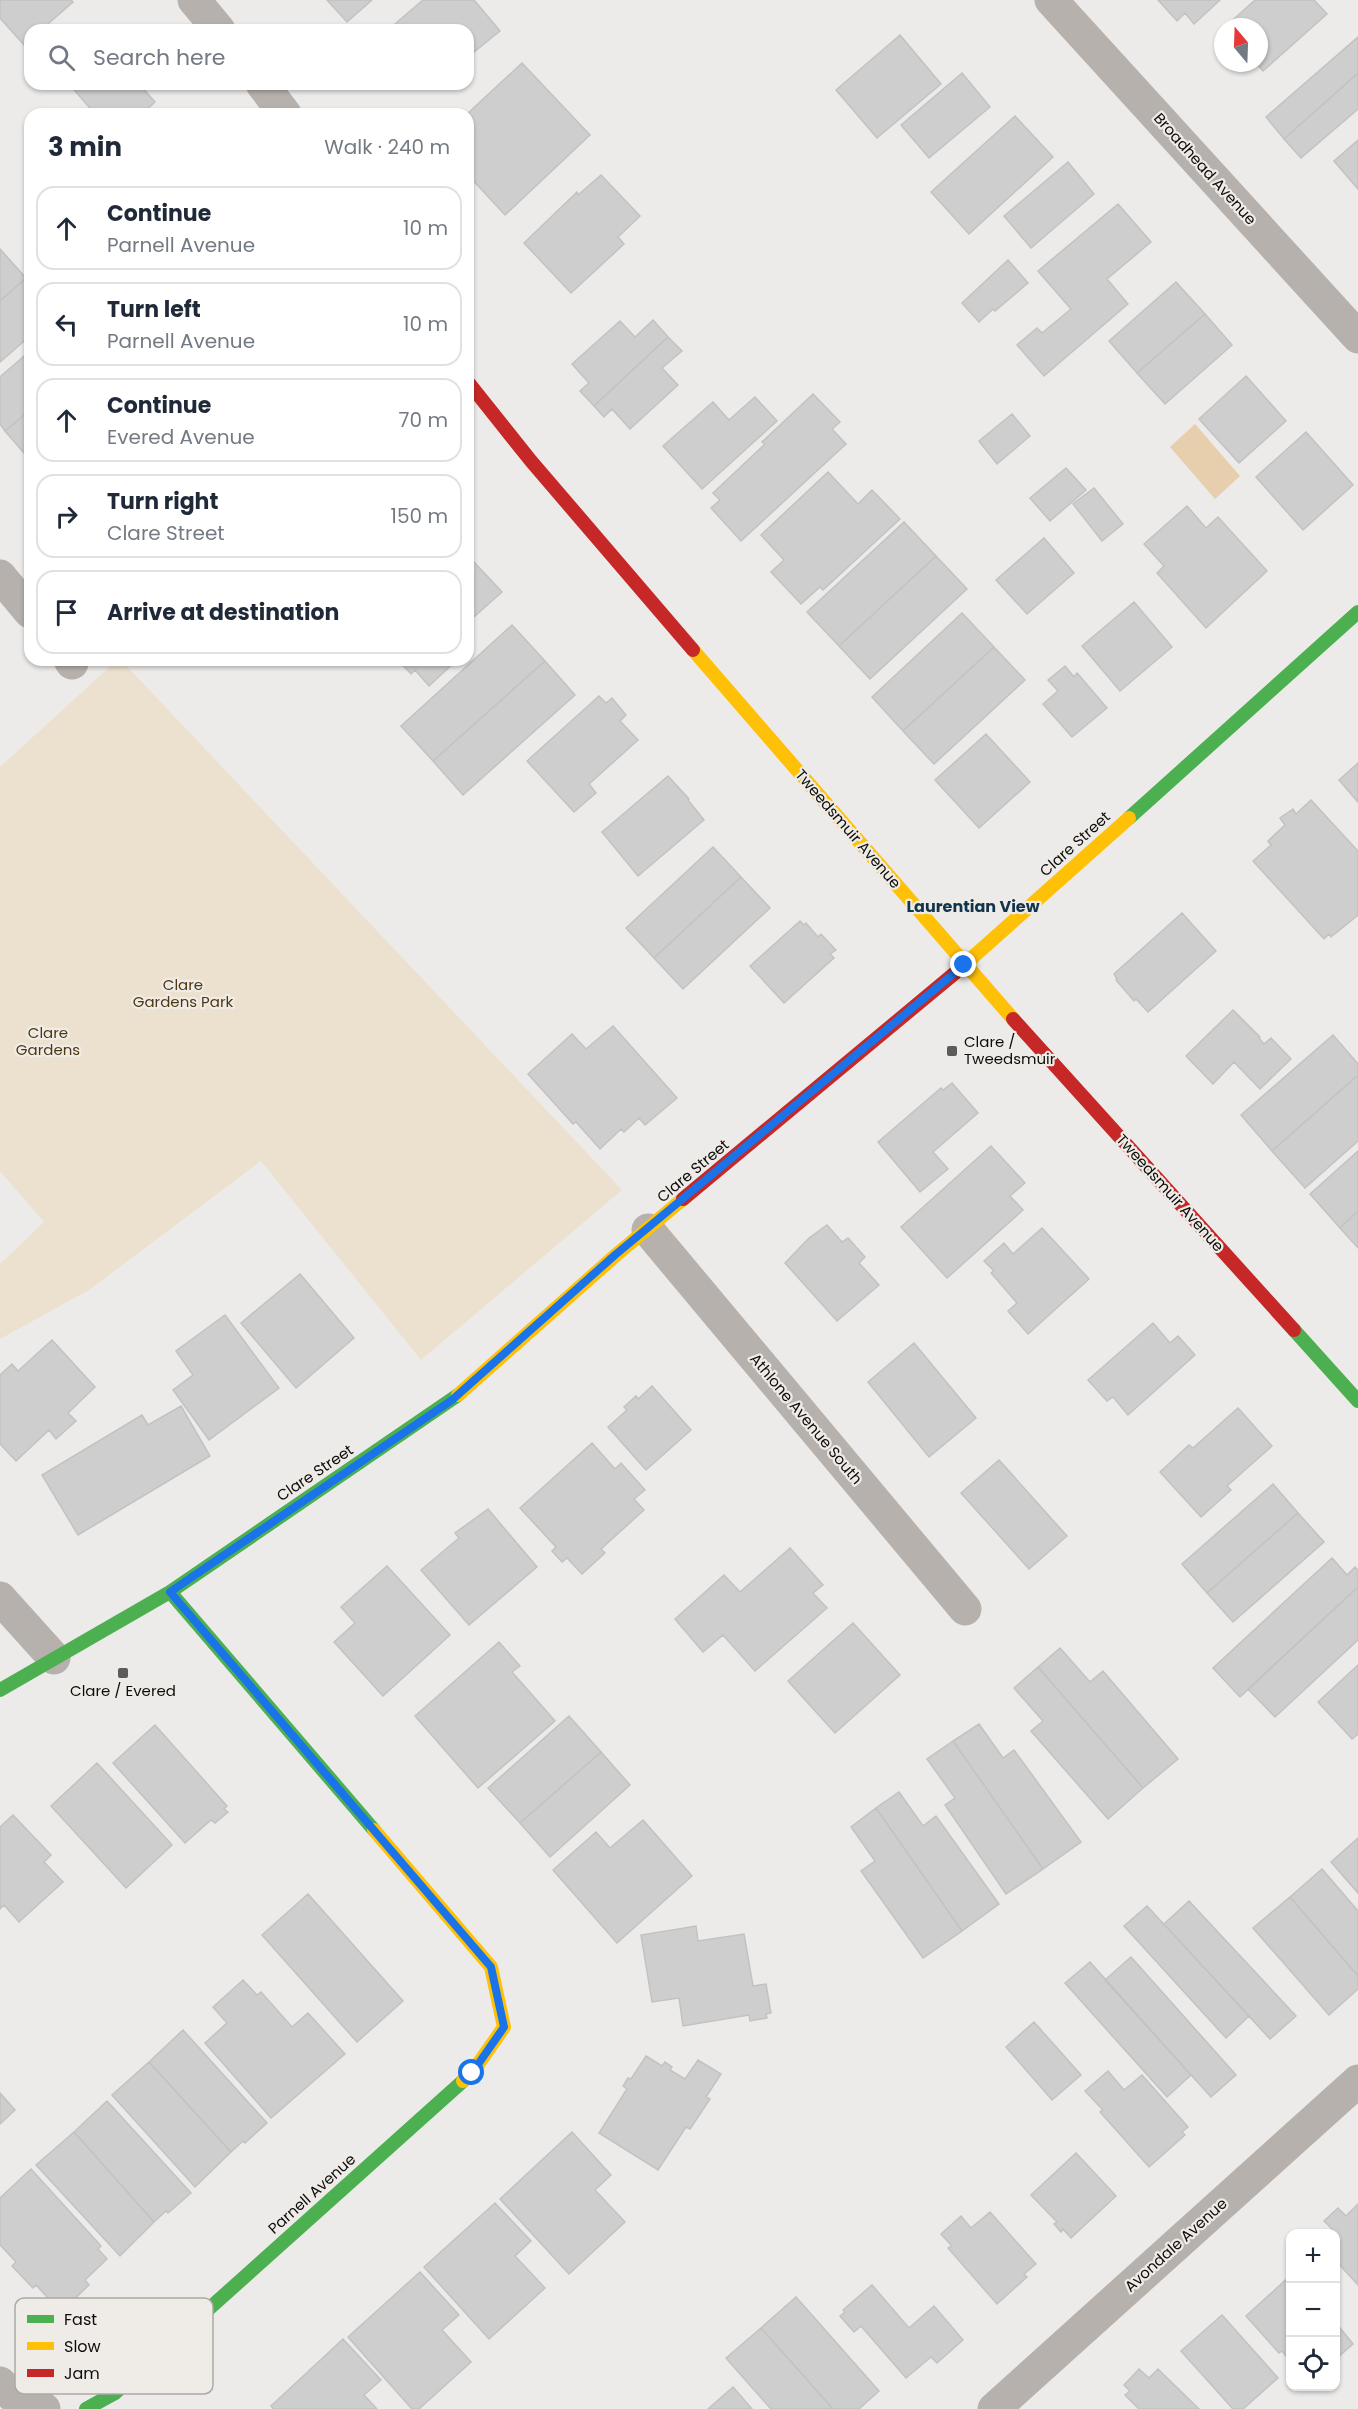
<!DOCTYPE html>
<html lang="en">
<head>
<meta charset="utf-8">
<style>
  :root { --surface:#fff; --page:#f6f6f7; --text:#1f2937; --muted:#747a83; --line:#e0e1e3 }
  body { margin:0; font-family:Poppins,sans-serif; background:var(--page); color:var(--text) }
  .controls { position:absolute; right:18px; bottom:18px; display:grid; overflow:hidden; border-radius:12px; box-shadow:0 2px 4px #0004 }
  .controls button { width:54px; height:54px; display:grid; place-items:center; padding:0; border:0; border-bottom:2px solid var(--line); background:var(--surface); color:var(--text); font:30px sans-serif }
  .compass { position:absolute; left:1214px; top:18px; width:54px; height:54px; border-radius:50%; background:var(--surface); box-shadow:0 2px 4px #0004; rotate:341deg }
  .stop { position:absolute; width:18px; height:18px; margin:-14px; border:4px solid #1a73e8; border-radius:50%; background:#fff }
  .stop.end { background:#1a73e8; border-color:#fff; box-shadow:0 2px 6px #0008 }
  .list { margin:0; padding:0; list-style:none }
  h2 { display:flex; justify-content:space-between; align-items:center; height:78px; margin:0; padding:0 24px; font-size:26px }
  h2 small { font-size:20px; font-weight:400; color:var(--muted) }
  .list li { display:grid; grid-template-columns:39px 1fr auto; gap:18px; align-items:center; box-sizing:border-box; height:84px; margin:0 12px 12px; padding:0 12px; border:2px solid var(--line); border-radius:18px }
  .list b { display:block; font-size:22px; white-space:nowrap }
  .list p { margin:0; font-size:20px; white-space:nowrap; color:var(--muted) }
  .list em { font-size:20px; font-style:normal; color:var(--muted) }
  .icon { flex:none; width:33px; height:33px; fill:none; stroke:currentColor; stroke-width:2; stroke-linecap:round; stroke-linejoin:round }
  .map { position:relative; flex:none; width:1358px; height:2409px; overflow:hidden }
  .search { position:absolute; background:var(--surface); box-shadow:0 2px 4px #0004; left:24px; top:24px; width:450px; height:66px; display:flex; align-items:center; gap:15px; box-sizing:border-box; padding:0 21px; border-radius:18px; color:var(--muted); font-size:22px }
  .panel { position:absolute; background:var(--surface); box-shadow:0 2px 4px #0004; left:24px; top:108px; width:450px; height:558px; border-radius:18px }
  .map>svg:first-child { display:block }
  .green { fill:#ece1cf }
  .water { fill:#e7cfad }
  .building { fill:#cfcece; stroke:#c2c2c1; stroke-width:1.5 }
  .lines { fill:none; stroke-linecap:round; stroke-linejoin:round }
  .street { stroke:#b6b1ac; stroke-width:33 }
  .fast { stroke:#4caf50; stroke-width:14 }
  .slow { stroke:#ffc107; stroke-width:14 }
  .jam { stroke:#c62828; stroke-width:14 }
  .route { stroke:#1a73e8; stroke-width:8 }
  .poi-dot { fill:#5c5b59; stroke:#efece7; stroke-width:2 }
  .labels { text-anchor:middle; stroke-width:4.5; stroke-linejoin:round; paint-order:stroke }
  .street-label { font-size:15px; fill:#0e0d0c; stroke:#efece7 }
  .park-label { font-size:15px; fill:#4e3711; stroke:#efece7 }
  .poi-label { font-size:15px; fill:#0e0d0c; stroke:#efece7; text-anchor:start }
  .neighbourhood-label { font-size:16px; font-weight:bold; fill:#11354d; stroke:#efece7 }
  .key { fill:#efece7; stroke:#aca9a5; stroke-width:1.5 }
  .key-label { font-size:16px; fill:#0e0d0c }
</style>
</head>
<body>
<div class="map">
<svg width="1358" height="2409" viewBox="0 0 1358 2409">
  <rect width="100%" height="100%" fill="#edebe9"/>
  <!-- green -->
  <path class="green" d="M117,660H121L622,1190L421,1360L261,1161L89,1290L0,1339V1264L44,1222L0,1171V767Z"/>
  <!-- water -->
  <path class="water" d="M1195,424L1240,476L1215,499L1170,447Z"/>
  <!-- building -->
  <path class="building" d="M0,0H71L73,2L41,30H30V39L24,45L0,18Z
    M327,0H372L347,22Z
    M423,0H474L500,31L468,57V30H388Z
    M1158,0H1220L1194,24L1185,13L1177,21Z
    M1255,0H1314L1327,14L1263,71L1256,63H1259V27H1225Z
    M900,35L941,84L877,138L836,90Z
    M1358,37V73L1284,139L1266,117Z
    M522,63L590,135L505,215L468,175L467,114Z
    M962,73L990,107L929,158L901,125Z
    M1358,73V109L1301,158L1284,139Z
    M69,84H142L140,85L155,102L142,114H95Z
    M1015,116L1053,157L969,234L931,192Z
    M1358,140V189L1334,161Z
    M1068,162L1094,194L1031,248L1004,216Z
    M601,175L640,216L618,237L624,244L571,293L524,243L577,192L578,195Z
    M1118,204L1151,242L1107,279L1128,304L1044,376L1017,345L1037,328L1042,333L1071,309L1038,271Z
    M0,249L26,278L0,301Z
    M1008,260L1028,283L995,311L993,309L979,322L962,303Z
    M26,278L30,283V336L0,362V301Z
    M1176,282L1205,314L1137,373L1109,341Z
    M1205,314L1232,345L1165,404L1137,373Z
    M653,320L668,337L594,406L580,391L589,383L572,364L620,321L635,337Z
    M668,337L682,351L662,368L678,385L630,429L612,409L604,417L594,406Z
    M30,351V410L5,431L0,424V377Z
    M1246,376L1286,421L1239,463L1199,419Z
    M813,394L840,422L832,429L846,444L741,541L711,508L720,500L713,493L765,444L762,442Z
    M755,397L777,421L702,489L663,446L713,402L729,420Z
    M30,410V460L5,431Z
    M1012,414L1030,436L997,464L979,441Z
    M1306,432L1353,485L1303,530L1256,477Z
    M1066,468L1086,490L1050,521L1030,498Z
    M828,472L858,504L872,490L900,519L823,590L820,587L801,604L771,572L784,560L761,535Z
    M1094,488L1123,524L1102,541L1073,504Z
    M1187,506L1206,528L1218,517L1267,571L1206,628L1157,573L1164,566L1144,544Z
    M904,522L936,556L839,646L807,612Z
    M1044,538L1074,573L1027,614L996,580Z
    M936,556L967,589L870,679L839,646Z
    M468,560L471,564L474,562L502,592L468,622Z
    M1134,602L1172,647L1120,691L1082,646Z
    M962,613L994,647L903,731L872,697Z
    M512,625L545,661L433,761L401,726Z
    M994,647L1025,680L934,764L903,731Z
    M398,660H457L429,686L415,670L411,674Z
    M545,661L575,695L463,795L433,761Z
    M1065,666L1074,677L1077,673L1107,708L1072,737L1043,704L1058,691L1048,680Z
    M599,696L606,703L612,698L626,715L620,721L638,740L589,784L596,793L574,812L527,761Z
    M986,734L1030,782L979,828L935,780Z
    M1358,763V802L1339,780Z
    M668,776L689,799L688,800L704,820L638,876L602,832Z
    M1311,800L1358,851V915L1331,937L1329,934L1324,939L1253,861L1271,845L1268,841L1285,825L1280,818L1293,809L1296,814Z
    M713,847L741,877L654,958L626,928Z
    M741,877L770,908L683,989L654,958Z
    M1182,913L1216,951L1148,1012L1136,999L1134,1001L1116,980L1117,979L1114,974Z
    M800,921L804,925L806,923L818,937L821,934L836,950L830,954L834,958L784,1003L750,966Z
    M1233,1010L1260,1037L1259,1038L1264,1044L1271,1038L1291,1059L1260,1089L1234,1062L1213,1084L1186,1056Z
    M613,1026L677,1098L645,1125L639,1118L624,1132L621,1129L600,1149L576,1122L573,1124L528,1074L572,1034L586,1049Z
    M1333,1035L1358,1064V1075L1272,1151L1241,1115Z
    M1358,1075V1141L1305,1188L1272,1151Z
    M952,1083L978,1113L933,1152L948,1169L920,1192L878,1142L941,1088L943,1090Z
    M991,1146L1025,1183L1010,1196L1023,1210L947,1278L901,1227Z
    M1358,1151V1211L1340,1228L1310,1194Z
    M1358,1211V1248L1340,1228Z
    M827,1225L842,1242L848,1238L865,1257L859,1263L879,1285L837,1321L785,1263L809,1238Z
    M1042,1228L1089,1279L1028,1334L1008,1311L1017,1303L991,1273L994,1271L984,1261L1004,1243L1013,1254Z
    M300,1274L354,1338L296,1388L241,1323Z
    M225,1315L279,1388L209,1440L173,1390L193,1375L176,1351Z
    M1153,1323L1170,1343L1178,1336L1195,1355L1128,1415L1113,1397L1107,1401L1088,1380Z
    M52,1340L95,1387L68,1413L76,1421L56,1439L49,1430L16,1461L0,1444V1375L12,1364L18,1371Z
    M914,1343L976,1418L929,1457L868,1382Z
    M652,1386L691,1430L646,1470L608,1427L627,1410L624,1407L636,1396L638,1399Z
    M181,1406L210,1456L78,1535L42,1475L142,1415L148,1425Z
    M1238,1408L1272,1446L1227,1486L1231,1490L1201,1517L1160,1472L1189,1445L1193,1448Z
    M592,1443L615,1469L621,1463L645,1490L634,1499L644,1510L601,1549L605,1553L582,1574L567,1558L562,1562L552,1551L556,1547L520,1508Z
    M999,1460L1067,1536L1029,1569L961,1493Z
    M1273,1484L1298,1513L1207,1593L1182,1564Z
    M488,1509L537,1567L469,1625L421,1570L459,1538L455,1533Z
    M1298,1513L1324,1542L1233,1622L1207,1593Z
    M790,1548L823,1585L813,1593L827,1608L755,1671L723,1635L703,1652L675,1619L724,1575L740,1592Z
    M1332,1558L1347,1575L1355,1567L1358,1570V1587L1240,1697L1213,1668Z
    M387,1566L450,1635L383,1696L334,1642L355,1623L341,1607Z
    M1358,1587V1640L1275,1717L1248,1689Z
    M853,1623L900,1675L835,1733L788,1681Z
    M499,1642L520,1666L512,1672L555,1721L478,1788L415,1716Z
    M1060,1648L1090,1682L1103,1671L1178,1759L1143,1788L1038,1667Z
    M1358,1665V1734L1352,1739L1318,1702Z
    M1038,1667L1143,1788L1108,1819L1031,1731L1043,1721L1014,1688Z
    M569,1716L601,1752L520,1823L488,1788Z
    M979,1724L1003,1758L1014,1750L1081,1842L1043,1869L953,1741Z
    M155,1725L227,1806L224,1809L228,1812L215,1823L211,1820L185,1843L113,1763Z
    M953,1741L1043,1869L1006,1894L945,1805L955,1798L927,1759Z
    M601,1752L630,1785L550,1857L520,1823Z
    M97,1763L172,1845L126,1888L51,1806Z
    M899,1792L923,1826L936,1816L999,1904L962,1931L876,1808Z
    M876,1808L962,1931L923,1958L861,1871L875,1861L851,1827Z
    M13,1815L51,1855L44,1862L63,1882L19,1922L4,1905L0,1909V1827Z
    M643,1820L692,1876L617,1943L553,1870L596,1832L610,1848Z
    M1358,1838V1893L1331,1862Z
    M1322,1869L1358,1911V1976L1290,1897Z
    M308,1894L403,2001L357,2042L262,1935Z
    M1290,1897L1358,1976V1989L1329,2015L1253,1928Z
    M1189,1901L1296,2016L1270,2039L1164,1924Z
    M1147,1906L1249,2016L1226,2038L1124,1926Z
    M696,1926L698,1941L744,1934L753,1986L766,1984L771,2013L766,2014L767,2018L750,2021L749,2015L683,2026L679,1998L652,2002L641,1935Z
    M1131,1957L1236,2075L1211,2097L1105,1980Z
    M1090,1962L1191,2075L1167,2097L1065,1983Z
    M243,1980L257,1995L261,1992L292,2027L308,2013L345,2054L271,2118L205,2043L227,2023L213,2007Z
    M1034,2022L1081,2075L1052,2100L1006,2047Z
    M183,2030L267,2123L245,2143L243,2141L231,2152L149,2062Z
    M646,2056L662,2066L665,2062L672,2067L670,2070L685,2079L698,2060L721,2074L706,2097L710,2099L690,2129L686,2127L658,2170L599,2133L627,2089L623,2086L628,2078L631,2079Z
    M149,2062L231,2152L195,2187L112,2095Z
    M1108,2071L1124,2090L1142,2075L1188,2127L1182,2132L1185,2135L1149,2167L1100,2112L1103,2110L1085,2091Z
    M0,2093L15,2110L0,2124Z
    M107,2101L191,2193L168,2213L166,2211L154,2222L74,2132Z
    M74,2132L154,2222L120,2256L36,2165Z
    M572,2132L611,2175L595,2190L625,2222L569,2274L500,2199Z
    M1076,2153L1116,2196L1071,2238L1063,2229L1061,2232L1054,2224L1057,2222L1031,2195Z
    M31,2169L101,2246L98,2249L107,2259L85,2280L89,2285L61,2312L36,2285L33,2288L12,2266L16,2262L0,2245V2198Z
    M495,2203L531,2241L515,2256L545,2288L489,2339L424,2267Z
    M1358,2204V2285L1336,2261V2234H1327L1332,2229L1324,2221L1338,2208L1346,2216Z
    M990,2212L1036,2264L1024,2274L1027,2277L997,2304L948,2248L952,2246L941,2234L961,2216L971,2228Z
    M420,2272L459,2315L442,2330L471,2362L419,2409H412L348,2337Z
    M1290,2276V2361L1282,2351L1279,2353L1246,2316Z
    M872,2285L909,2328L934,2306L963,2340L937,2363L931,2357L906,2378L861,2326L854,2332L840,2316L845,2312L843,2310Z
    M796,2297L879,2391L859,2409H833L761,2328Z
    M1222,2315L1278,2378L1243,2409H1233L1181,2351Z
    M1336,2323L1353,2344L1336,2359Z
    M761,2328L833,2409H771L726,2358Z
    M343,2339L381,2380L364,2395L377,2409H274L271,2406Z
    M1139,2369L1149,2378L1158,2369L1199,2409H1139L1125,2395L1130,2391L1124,2385Z
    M733,2387L752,2409H708Z"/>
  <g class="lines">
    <!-- street -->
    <path class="street" d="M194,0L219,30
      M1051,0L1358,337
      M262,84L285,114
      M0,576L30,612
      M70,660L72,663
      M648,1230L965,1609
      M0,1598L54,1658
      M0,2383L17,2400L44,2409
      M994,2409L1358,2081"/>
    <!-- fast -->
    <path class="fast" d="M1129,818L1358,612
      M1294,1330L1358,1401
      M170,1592L374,1830
      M0,1690L170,1592L458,1395
      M86,2409L115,2393L463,2081"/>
    <!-- slow -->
    <path class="slow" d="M693,650L1013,1019
      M955,973L1129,818
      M458,1395L616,1255L683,1199
      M374,1830L491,1967L504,2027L472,2073L463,2081"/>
    <!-- jam -->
    <path class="jam" d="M468,382L531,461L693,650
      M1013,1019L1294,1330
      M683,1199L955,973"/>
  </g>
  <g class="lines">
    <!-- route -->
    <path class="route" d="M472,2073L504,2027L491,1967L170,1592L452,1400L615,1255L964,965"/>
  </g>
  <!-- markers -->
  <g class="poi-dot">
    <rect x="946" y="1045" width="12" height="12" rx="3"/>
    <rect x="117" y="1667" width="12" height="12" rx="3"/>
  </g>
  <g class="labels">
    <!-- street labels -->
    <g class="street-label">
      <text transform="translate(1205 169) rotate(48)" y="5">Broadhead Avenue</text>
      <text transform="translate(848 829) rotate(49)" y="5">Tweedsmuir Avenue</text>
      <text transform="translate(1075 844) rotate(-42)" y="5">Clare Street</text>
      <text transform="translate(693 1171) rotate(-40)" y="5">Clare Street</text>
      <text transform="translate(1170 1193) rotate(48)" y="5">Tweedsmuir Avenue</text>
      <text transform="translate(806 1419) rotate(50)" y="5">Athlone Avenue South</text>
      <text transform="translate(315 1473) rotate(-34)" y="5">Clare Street</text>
      <text transform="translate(312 2194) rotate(-42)" y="5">Parnell Avenue</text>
      <text transform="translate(1176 2245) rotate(-42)" y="5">Avondale Avenue</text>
    </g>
    <!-- park labels -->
    <g class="park-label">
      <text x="183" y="990">Clare<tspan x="183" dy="17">Gardens Park</tspan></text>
      <text x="48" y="1038">Clare<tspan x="48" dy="17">Gardens</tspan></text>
    </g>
    <!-- poi labels -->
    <g class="poi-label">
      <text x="964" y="1047">Clare /<tspan x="964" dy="17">Tweedsmuir</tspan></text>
      <text x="123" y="1696" text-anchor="middle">Clare / Evered</text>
    </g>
    <!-- neighbourhood labels -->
    <g class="neighbourhood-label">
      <text x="973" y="912">Laurentian View</text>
    </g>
  </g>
  <!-- legend -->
  <rect x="15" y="2298" width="198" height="96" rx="9" class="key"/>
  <rect x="27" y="2315" width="27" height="8" fill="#4caf50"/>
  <rect x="27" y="2342" width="27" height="8" fill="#ffc107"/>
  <rect x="27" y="2369" width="27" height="8" fill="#c62828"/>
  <g class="key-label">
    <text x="64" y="2325">Fast</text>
    <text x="64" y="2352">Slow</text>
    <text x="64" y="2379">Jam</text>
  </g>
</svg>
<div class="controls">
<button>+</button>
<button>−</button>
<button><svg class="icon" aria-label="locate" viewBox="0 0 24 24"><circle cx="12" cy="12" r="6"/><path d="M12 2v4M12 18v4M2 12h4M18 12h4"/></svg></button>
</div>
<svg class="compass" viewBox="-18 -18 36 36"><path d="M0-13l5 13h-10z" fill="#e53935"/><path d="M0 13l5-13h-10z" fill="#747a83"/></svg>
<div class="stop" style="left:472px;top:2073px"></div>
<div class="stop end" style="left:964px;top:965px"></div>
<div class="search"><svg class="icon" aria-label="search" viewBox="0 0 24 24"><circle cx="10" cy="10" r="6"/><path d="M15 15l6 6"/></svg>Search here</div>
<section class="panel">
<h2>3 min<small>Walk · 240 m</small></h2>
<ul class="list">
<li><svg class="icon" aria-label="ahead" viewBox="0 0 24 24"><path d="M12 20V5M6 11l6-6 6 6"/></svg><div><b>Continue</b><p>Parnell Avenue</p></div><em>10 m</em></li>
<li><svg class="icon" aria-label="left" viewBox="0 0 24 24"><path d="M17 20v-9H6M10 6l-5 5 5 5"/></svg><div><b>Turn left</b><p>Parnell Avenue</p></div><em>10 m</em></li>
<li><svg class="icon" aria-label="ahead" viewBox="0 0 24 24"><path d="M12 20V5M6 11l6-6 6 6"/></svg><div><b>Continue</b><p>Evered Avenue</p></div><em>70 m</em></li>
<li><svg class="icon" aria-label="right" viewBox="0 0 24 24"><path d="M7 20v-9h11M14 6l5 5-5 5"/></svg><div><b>Turn right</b><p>Clare Street</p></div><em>150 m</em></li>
<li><svg class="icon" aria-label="arrive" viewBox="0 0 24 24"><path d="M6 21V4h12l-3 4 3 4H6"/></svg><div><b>Arrive at destination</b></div></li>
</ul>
</section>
</div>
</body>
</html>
